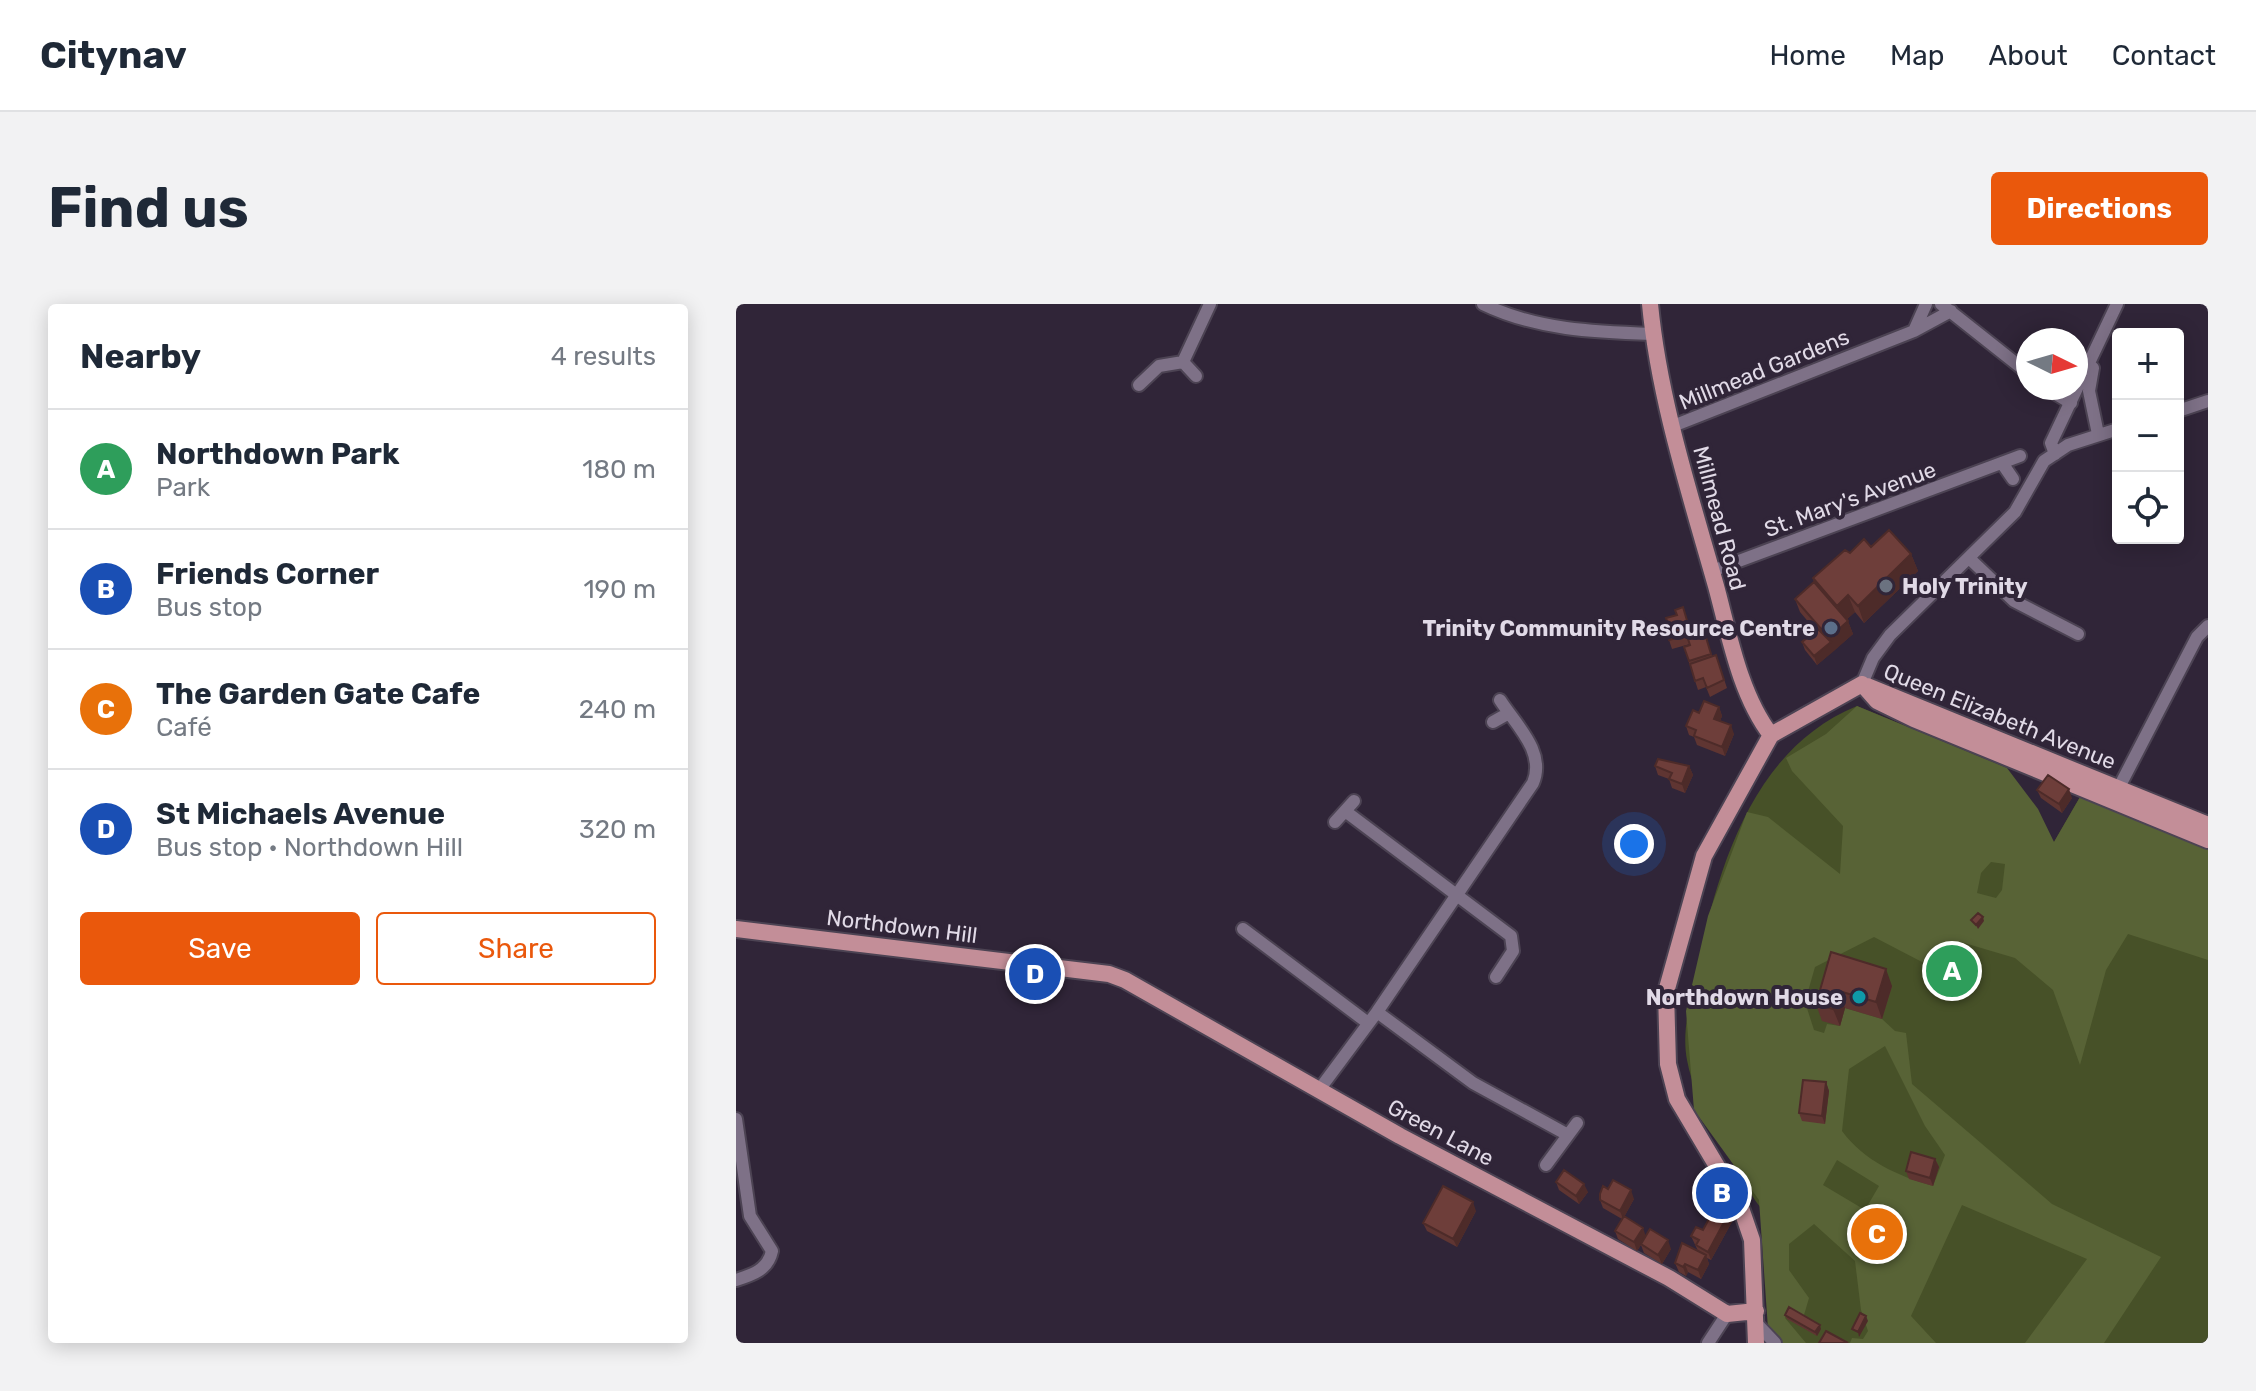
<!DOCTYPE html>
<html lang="en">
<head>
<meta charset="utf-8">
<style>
  :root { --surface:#fff; --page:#f2f2f3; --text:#1f2937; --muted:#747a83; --line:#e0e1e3; --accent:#ea580c }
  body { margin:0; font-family:Rubik,sans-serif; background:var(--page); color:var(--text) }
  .controls { position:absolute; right:24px; top:24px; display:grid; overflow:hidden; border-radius:8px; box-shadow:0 4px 20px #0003 }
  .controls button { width:72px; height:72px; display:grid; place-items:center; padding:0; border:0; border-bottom:2px solid var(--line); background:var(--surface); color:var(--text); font:40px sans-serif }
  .compass { position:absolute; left:1280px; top:24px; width:72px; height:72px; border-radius:50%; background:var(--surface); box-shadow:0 4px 20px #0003; rotate:95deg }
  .you { position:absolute; left:898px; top:540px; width:28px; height:28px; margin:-20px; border:6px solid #fff; border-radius:50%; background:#1a73e8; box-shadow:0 0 0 12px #1a73e833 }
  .badge { display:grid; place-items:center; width:52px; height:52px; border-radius:50%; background:var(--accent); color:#fff; font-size:26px; font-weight:700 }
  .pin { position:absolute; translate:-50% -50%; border:4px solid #fff; box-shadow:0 2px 8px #0006 }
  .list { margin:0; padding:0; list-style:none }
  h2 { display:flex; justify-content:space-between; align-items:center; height:104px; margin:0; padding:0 32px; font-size:34px }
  h2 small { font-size:26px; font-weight:400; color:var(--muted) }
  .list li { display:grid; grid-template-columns:52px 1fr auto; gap:24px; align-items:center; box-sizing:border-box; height:120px; padding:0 32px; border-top:2px solid var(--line) }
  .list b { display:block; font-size:30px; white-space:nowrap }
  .list p { margin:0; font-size:26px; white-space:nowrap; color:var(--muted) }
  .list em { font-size:26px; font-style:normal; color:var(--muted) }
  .actions { display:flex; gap:16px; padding:24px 32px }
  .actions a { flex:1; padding:18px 0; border:2px solid var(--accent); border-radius:8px; text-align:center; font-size:28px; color:var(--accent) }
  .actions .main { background:var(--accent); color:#fff }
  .icon { flex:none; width:44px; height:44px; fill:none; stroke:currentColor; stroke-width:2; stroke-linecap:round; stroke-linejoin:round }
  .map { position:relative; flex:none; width:1472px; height:1039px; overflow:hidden; border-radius:8px }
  header { display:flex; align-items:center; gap:48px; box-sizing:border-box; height:112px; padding:0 40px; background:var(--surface); border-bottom:2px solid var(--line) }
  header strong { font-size:38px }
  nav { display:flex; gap:44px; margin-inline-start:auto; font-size:28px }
  .intro { display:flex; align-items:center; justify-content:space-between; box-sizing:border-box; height:192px; padding:0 48px }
  h1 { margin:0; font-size:56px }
  .button { padding:20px 36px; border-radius:8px; background:var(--accent); color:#fff; font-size:28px; font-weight:700 }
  main { display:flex; gap:48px; padding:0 48px }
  aside { flex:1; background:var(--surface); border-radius:8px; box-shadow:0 4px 20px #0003 }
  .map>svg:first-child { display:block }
  .green { fill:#475128 }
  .forest { fill:#586336; fill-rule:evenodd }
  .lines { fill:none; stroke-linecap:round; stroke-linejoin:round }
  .minor-casing { stroke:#4c4353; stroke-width:16 }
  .major-casing { stroke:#4c4353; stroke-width:20 }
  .minor { stroke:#7e7187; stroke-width:12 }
  .major { stroke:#c38e98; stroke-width:16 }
  .wall { fill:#5f3532 }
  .shaded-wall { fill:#4d2b29 }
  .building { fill:#6e3e3a; stroke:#4d2b29; stroke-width:2 }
  .worship-dot { fill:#6b7280; stroke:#302538; stroke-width:3 }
  .service-dot { fill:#5c6f8a; stroke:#302538; stroke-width:3 }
  .culture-dot { fill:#0f9aa8; stroke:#302538; stroke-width:3 }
  .labels { text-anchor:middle; stroke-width:8; stroke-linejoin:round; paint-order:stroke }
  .street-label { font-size:22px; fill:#e1dae7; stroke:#302538 }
  .poi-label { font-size:22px; font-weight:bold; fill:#e1dae7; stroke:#302538; text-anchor:end }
</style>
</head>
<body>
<header>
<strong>Citynav</strong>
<nav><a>Home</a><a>Map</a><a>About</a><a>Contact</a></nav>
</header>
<div class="intro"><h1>Find us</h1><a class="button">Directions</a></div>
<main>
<aside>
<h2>Nearby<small>4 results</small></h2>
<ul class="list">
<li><span class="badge" style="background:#2e9e5b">A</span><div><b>Northdown Park</b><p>Park</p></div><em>180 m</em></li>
<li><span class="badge" style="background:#1a4fb4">B</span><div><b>Friends Corner</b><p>Bus stop</p></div><em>190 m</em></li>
<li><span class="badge" style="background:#e8710a">C</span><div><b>The Garden Gate Cafe</b><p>Café</p></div><em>240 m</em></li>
<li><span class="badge" style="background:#1a4fb4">D</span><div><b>St Michaels Avenue</b><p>Bus stop · Northdown Hill</p></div><em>320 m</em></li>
</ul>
<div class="actions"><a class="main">Save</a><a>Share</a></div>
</aside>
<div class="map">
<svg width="1472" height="1039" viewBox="0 0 1472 1039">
  <rect width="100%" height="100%" fill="#302538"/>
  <!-- green -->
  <path class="green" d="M1121,402L1271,464L1255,493L1318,538L1344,493L1472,545V1039H1048C1025,1009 1029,984 1034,947C1035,941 1039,929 1037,923C1034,913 1022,902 1017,893C993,851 960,804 951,756C945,724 956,691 962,660C983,560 1018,444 1121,402Z"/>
  <!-- forest -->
  <path class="forest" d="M1121,402L1271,464L1302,505L1318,538L1344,493L1472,545V656L1392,630L1370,666L1344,761L1317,686L1279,654L1225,638L1186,658L1138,633L1079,663L1069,698L1078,726L1088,729L1091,720L1104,722L1109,704L1146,715L1159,727L1170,729L1176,780L1316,900L1425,953L1368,1039H1289L1351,955L1226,901L1175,1012L1200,1039H1114L1116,1034L1127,1035L1132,1027L1125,1006L1119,957L1078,920L1053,940V966L1073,994L1068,1011L1052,1006L1049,1014L1070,1039H1033L1023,896L958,806L950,707L972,612L1011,508L1032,513L1104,570L1107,522L1056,467L1050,454L1090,430ZM1255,558L1269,560L1266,586L1260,594L1241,589L1245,569ZM1149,742L1189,822L1209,851L1197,882C1162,872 1128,857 1106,827L1113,765ZM1101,856L1143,882L1129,906L1087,881Z"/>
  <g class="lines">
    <defs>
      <path id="minor" d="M747,0C801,26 858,28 917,30
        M1205,0L1292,69
        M1178,27L1190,0
        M1357,64L1353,87L1362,130
        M460,72L447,58L474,0
        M403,81L423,62L447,58
        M1310,84L1335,99
        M1442,107L1472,97
        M937,122L1178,27L1215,7
        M1319,150L1315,139L1381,0
        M1266,159L1277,175
        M1234,255L1278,297L1342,330
        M976,267L1284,152
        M1126,380L1137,354L1154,331L1279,208L1308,157L1332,141L1382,125
        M757,418L773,409
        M1379,491L1461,333L1472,322
        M609,507L775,632L777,647L760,673
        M599,518L618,497
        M507,625L632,719
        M641,708L737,779L832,831
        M583,786L641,708L797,479C810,448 780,421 764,396
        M0,815L14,912L36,947C32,966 16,971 0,976
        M810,861L841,819
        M1020,1019L1039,1039
        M972,1039L991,1010"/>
      <path id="major" d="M914,0C923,95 954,190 980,282C993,330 1004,391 1035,431
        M1126,380L1141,397L1178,415L1472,536
        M1131,382L1472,521
        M0,625L373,670L389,676L664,832L933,974L991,1010L1020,1007
        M1020,1039L1016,936L1004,901L941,795L932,760L930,688L968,552L1035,431L1126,380"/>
    </defs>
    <!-- minor casing -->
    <use href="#minor" class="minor-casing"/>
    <!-- major casing -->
    <use href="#major" class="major-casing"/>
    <!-- minor -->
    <use href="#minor" class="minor"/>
    <!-- major -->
    <use href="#major" class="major"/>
  </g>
  <!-- wall -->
  <path class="wall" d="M1135,243L1175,250L1182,267L1128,319L1119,308L1111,315L1117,330L1081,361L1069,346L1066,338L1080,327L1064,308L1059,295L1078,278L1077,274L1114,249Z
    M941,311L950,312L957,334L969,330L976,352L980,351L991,384L974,393L970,383L962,386L948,343L954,341V340L936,345L928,321L932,320Z
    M983,403L986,412L984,417L998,430L989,452L961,441L958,433L953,431L950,422L963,409Z
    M919,462H953L957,471L949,489L936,484L933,475L922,471Z
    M1301,486L1336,494L1326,509L1305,494Z
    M1095,648L1156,682L1146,715L1109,704L1104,722L1086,717L1080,700Z
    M1090,778L1093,787L1089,820L1066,817L1063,809Z
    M1199,855L1203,863L1197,882L1173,875L1170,867Z
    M820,878L852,888L843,900L823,886Z
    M898,895L888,913L910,932L935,945L926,960L908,949L905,941L901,947L882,935L879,927L886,915L867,904L864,896Z
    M740,907L721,943L691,927L687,919Z
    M997,916L975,956L971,954L973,960L965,975L952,968L950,972L943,968L939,959L962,947L955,932L967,926Z
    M1049,1011L1085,1025L1081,1032L1051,1015Z"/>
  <!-- shaded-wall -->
  <path class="shaded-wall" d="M1175,250L1182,267L1128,319L1122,302Z
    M1112,291L1119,308L1107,319L1101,302Z
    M1112,317L1117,330L1098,347L1093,334Z
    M1095,338L1098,347L1081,361L1078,352Z
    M983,403L986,412L982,423L978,415Z
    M995,421L998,430L989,452L986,443Z
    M953,462L957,471L949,489L946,480Z
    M1333,485L1336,494L1326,509L1323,500Z
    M1247,613L1248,617L1242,625L1240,621Z
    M1150,665L1156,682L1146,715L1140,698Z
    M1103,687L1109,704L1104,722L1097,705Z
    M1090,778L1093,787L1089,820L1086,812Z
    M1199,855L1203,863L1197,882L1194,874Z
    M848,880L852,888L843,900L840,892Z
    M895,886L898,895L887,915L884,907Z
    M737,898L740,907L721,943L717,935Z
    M994,907L997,916L975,956L972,948Z
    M907,924L910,933L901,947L898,938Z
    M932,936L935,945L926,960L922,951Z
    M970,951L973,960L965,975L962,966Z
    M949,960L952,968L950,972L947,963Z
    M1130,1012L1132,1017L1123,1033L1122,1028Z
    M1084,1021L1085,1025L1081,1032L1079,1028Z"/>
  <!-- building -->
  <path class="building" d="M1153,226L1175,250L1122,302L1112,291L1101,302L1077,274L1109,246L1114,249L1128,235L1135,243Z
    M1078,278L1112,317L1093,334L1059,295Z
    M947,303L955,330L933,336L928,321L932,320L930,314L941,311L939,306Z
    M1082,325L1095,338L1078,352L1066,338Z
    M969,330L975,350L953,357L948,343L954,341L952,335Z
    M980,351L988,376L971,384L967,374L959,377L954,360Z
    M968,397L983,403L978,415L995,421L986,443L958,432L960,426L950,422L957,406L963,409Z
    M922,455L953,462L946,480L933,475L936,469L919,462Z
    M1312,471L1333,485L1323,500L1301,486Z
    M1242,609L1247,613L1240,621L1235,616Z
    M1095,648L1150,665L1140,698L1103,687L1097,705L1080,700Z
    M1067,776L1090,778L1086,812L1063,809Z
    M1175,848L1199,855L1194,874L1170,867Z
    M828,866L848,880L840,892L820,878Z
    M877,876L895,886L884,907L864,896V890L867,882L872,885Z
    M707,882L737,898L717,935L687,919Z
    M981,900L994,907L972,948L960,941L963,936L955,932L960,923L967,926Z
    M888,912L907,924L898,938L879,927Z
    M914,925L932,936L922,951L905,940Z
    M946,939L970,951L962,966L949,960L947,963L939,959Z
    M1053,1003L1084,1021L1079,1028L1049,1011Z
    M1124,1009L1130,1012L1122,1028L1116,1025Z
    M1090,1027L1112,1039H1083Z"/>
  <!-- markers -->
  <circle class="worship-dot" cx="1150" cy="282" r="8"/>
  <circle class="service-dot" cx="1095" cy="324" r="8"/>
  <circle class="culture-dot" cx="1123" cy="693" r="8"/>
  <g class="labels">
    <!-- street labels -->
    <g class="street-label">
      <text transform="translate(1028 65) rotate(-22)" y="8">Millmead Gardens</text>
      <text transform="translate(1114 195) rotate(-20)" y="8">St. Mary's Avenue</text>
      <text transform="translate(984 214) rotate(75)" y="8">Millmead Road</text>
      <text transform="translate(1264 412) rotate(22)" y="8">Queen Elizabeth Avenue</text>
      <text transform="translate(166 622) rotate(7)" y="8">Northdown Hill</text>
      <text transform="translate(705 828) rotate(28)" y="8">Green Lane</text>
    </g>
    <!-- poi labels -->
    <g class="poi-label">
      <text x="1166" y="290" text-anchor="start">Holy Trinity</text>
      <text x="1079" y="332">Trinity Community Resource Centre</text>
      <text x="1107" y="701">Northdown House</text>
    </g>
  </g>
</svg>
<div class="controls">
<button>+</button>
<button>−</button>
<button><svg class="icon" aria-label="locate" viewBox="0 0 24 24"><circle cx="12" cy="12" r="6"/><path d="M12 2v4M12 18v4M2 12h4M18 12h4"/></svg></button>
</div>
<svg class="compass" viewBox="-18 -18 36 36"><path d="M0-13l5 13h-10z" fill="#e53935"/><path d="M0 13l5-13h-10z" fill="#747a83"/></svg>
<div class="you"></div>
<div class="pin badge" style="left:1216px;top:667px;background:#2e9e5b">A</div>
<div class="pin badge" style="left:986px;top:889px;background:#1a4fb4">B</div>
<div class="pin badge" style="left:1141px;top:930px;background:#e8710a">C</div>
<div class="pin badge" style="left:299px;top:670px;background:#1a4fb4">D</div>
</div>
</main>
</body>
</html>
